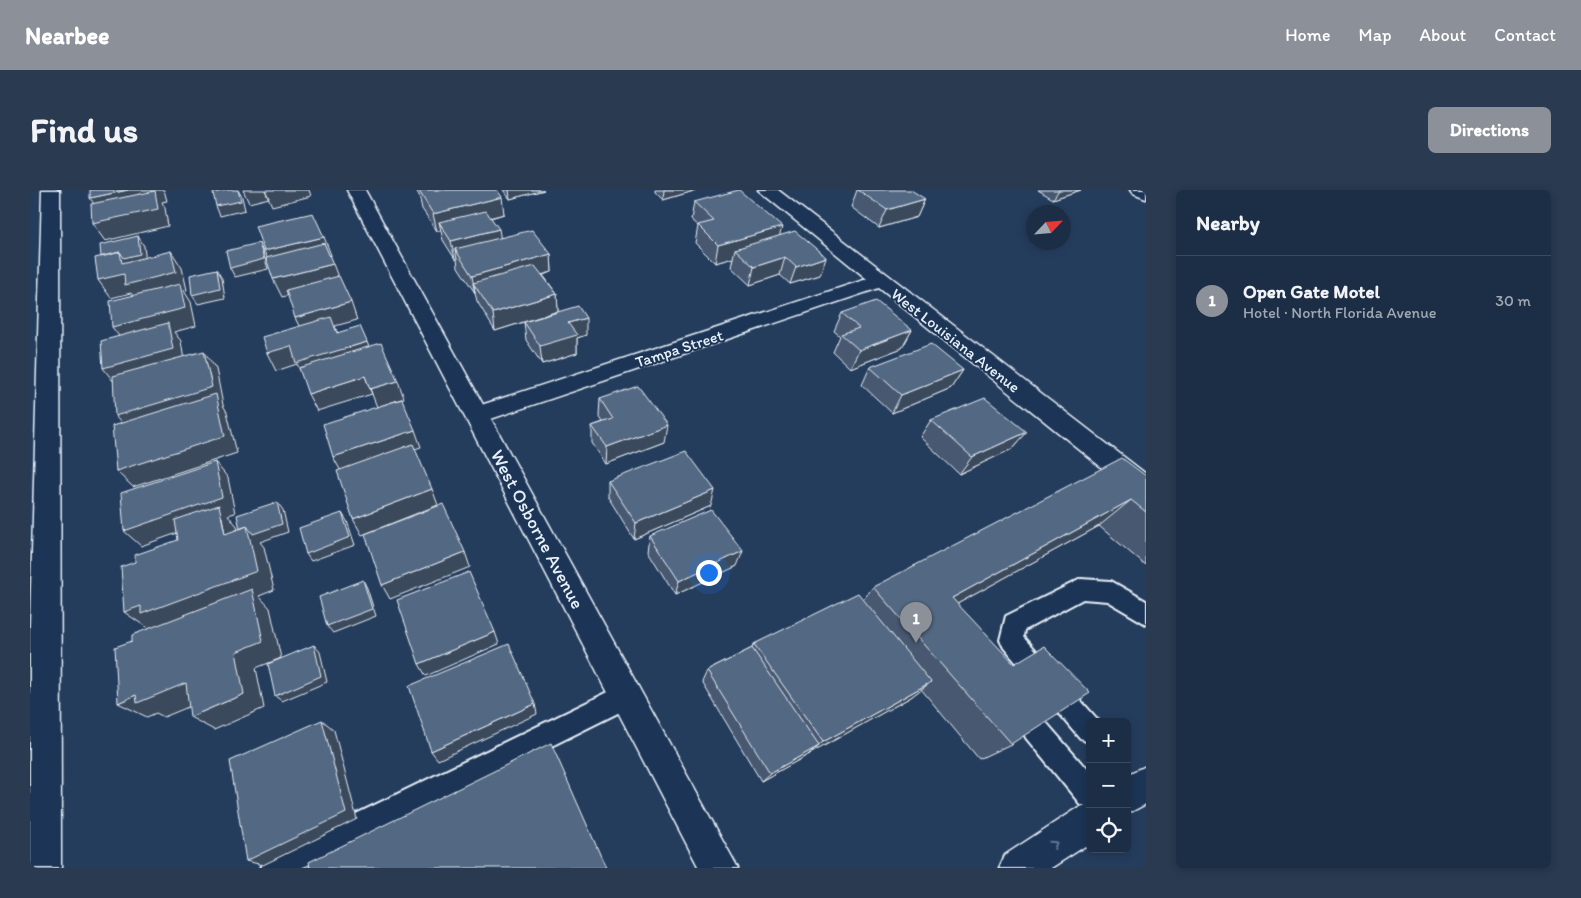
<!DOCTYPE html>
<html lang="en">
<head>
<meta charset="utf-8">
<style>
  :root { --surface:#1c2e46; --page:#293a51; --text:#f1f3f6; --muted:#a0a8b3; --line:#3a4a5f; --accent:#8c9099 }
  body { margin:0; font-family:Itim,sans-serif; background:var(--page); color:var(--text) }
  .controls { position:absolute; right:15px; bottom:15px; display:grid; overflow:hidden; border-radius:8px; box-shadow:0 2px 8px #0003 }
  .controls button { width:45px; height:45px; display:grid; place-items:center; padding:0; border:0; border-bottom:1px solid var(--line); background:var(--surface); color:var(--text); font:25px sans-serif }
  .compass { position:absolute; left:996px; top:15px; width:45px; height:45px; border-radius:50%; background:var(--surface); box-shadow:0 2px 8px #0003; rotate:64deg }
  .you { position:absolute; left:678px; top:382px; width:18px; height:18px; margin:-12px; border:4px solid #fff; border-radius:50%; background:#1a73e8; box-shadow:0 0 0 8px #1a73e833 }
  .badge { display:grid; place-items:center; width:32px; height:32px; border-radius:50%; background:var(--accent); color:#fff; font-size:16px; font-weight:700 }
  .pin { position:absolute; translate:-50% -41px; filter:drop-shadow(0 1px 2px #0008) }
  .pin::after { content:''; position:absolute; top:26px; width:18px; height:15px; background:inherit; clip-path:polygon(0 0,100% 0,50% 100%) }
  .list { margin:0; padding:0; list-style:none }
  h2 { display:flex; justify-content:space-between; align-items:center; height:65px; margin:0; padding:0 20px; font-size:21px }
  h2 small { font-size:16px; font-weight:400; color:var(--muted) }
  .list li { display:grid; grid-template-columns:32px 1fr auto; gap:15px; align-items:center; box-sizing:border-box; height:90px; padding:0 20px; border-top:1px solid var(--line) }
  .list b { display:block; font-size:19px; white-space:nowrap }
  .list p { margin:0; font-size:16px; white-space:nowrap; color:var(--muted) }
  .list em { font-size:16px; font-style:normal; color:var(--muted) }
  .icon { flex:none; width:28px; height:28px; fill:none; stroke:currentColor; stroke-width:2; stroke-linecap:round; stroke-linejoin:round }
  .map { position:relative; flex:none; width:1116px; height:678px; overflow:hidden; border-radius:8px }
  header { display:flex; align-items:center; gap:30px; box-sizing:border-box; height:70px; padding:0 25px; background:var(--accent); color:#fff }
  header strong { font-size:24px }
  nav { display:flex; gap:28px; margin-inline-start:auto; font-size:18px }
  .intro { display:flex; align-items:center; justify-content:space-between; box-sizing:border-box; height:120px; padding:0 30px }
  h1 { margin:0; font-size:35px }
  .button { padding:12px 22px; border-radius:8px; background:var(--accent); color:#fff; font-size:18px; font-weight:700 }
  main { display:flex; gap:30px; padding:0 30px }
  aside { flex:1; background:var(--surface); border-radius:8px; box-shadow:0 2px 8px #0003 }
  .map>svg:first-child { display:block }
  .lines { fill:none; stroke-linecap:round; stroke-linejoin:round }
  .lane-casing { stroke:#e8f1f8; stroke-width:4 }
  .street-casing { stroke:#e8f1f8; stroke-width:3 }
  .secondary-casing { stroke:#e8f1f8; stroke-width:3 }
  .primary-casing { stroke:#e8f1f8; stroke-width:3 }
  .lane { fill:#1d3557; fill-rule:evenodd }
  .street { fill:#1d3557; fill-rule:evenodd }
  .secondary { fill:#1d3557; fill-rule:evenodd }
  .primary { fill:#1d3557; fill-rule:evenodd }
  .wall { fill:#475970; stroke:#e8f1f8 }
  .shaded-wall { fill:#3a485b; stroke:#e8f1f8 }
  .building { fill:#536782; stroke:#e8f1f8 }
  .oneway { stroke:#64778f }
  .labels { text-anchor:middle; stroke-width:4; stroke-linejoin:round; paint-order:stroke }
  .far-street-label { font-size:16px; fill:#e8f1f8; stroke:#1d3557 }
  .street-label { font-size:19px; fill:#e8f1f8; stroke:#1d3557 }
</style>
</head>
<body>
<header>
<strong>Nearbee</strong>
<nav><a>Home</a><a>Map</a><a>About</a><a>Contact</a></nav>
</header>
<div class="intro"><h1>Find us</h1><a class="button">Directions</a></div>
<main>
<div class="map">
<svg width="1116" height="678" viewBox="0 0 1116 678">
  <rect width="100%" height="100%" fill="#253d5d"/>
  <filter id="ink" filterUnits="userSpaceOnUse"><feTurbulence type="fractalNoise" baseFrequency=".02" numOctaves="2"/><feDisplacementMap in="SourceGraphic" scale="10" xChannelSelector="R" yChannelSelector="G"/><feConvolveMatrix kernelMatrix="1 2 1 2 8 2 1 2 1" color-interpolation-filters="sRGB"/></filter>
  <g filter="url(#ink)">
    <g class="lines">
      <defs>
        <path id="lane" d="M1051,389L1081,391L1116,411V434L1077,411L1053,409L995,440L994,447L1069,531L1060,532V553L1051,549L974,458L970,450L976,426Z
          M597,493L606,496L610,505L606,514L276,678H230L235,668Z
          M1005,526L1014,530L1060,583V618L1050,614L996,548L992,539L996,530Z"/>
        <path id="street" d="M12,0H30L31,678H0V436Z
          M728,0H748L1116,284V309L1107,306L849,98L455,231L447,234L439,231L435,225L439,219L837,89Z"/>
        <path id="secondary" d="M317,0H335L708,678H669Z"/>
        <path id="primary" d="M1100,0H1116V9L1103,4Z
          M1116,576V614L1097,624V585Z
          M1060,613V653L1021,678H969L975,665L1047,618Z"/>
      </defs>
      <!-- lane casing -->
      <use href="#lane" class="lane-casing"/>
      <!-- street casing -->
      <use href="#street" class="street-casing"/>
      <!-- secondary casing -->
      <use href="#secondary" class="secondary-casing"/>
      <!-- primary casing -->
      <use href="#primary" class="primary-casing"/>
      <!-- lane -->
      <use href="#lane" class="lane"/>
      <!-- street -->
      <use href="#street" class="street"/>
      <!-- secondary -->
      <use href="#secondary" class="secondary"/>
      <!-- primary -->
      <use href="#primary" class="primary"/>
    </g>
    <!-- wall -->
    <path class="wall" d="M386,0H467L474,24L461,28L470,48L521,64L522,82L513,85L527,104L528,121L504,129L556,145L547,148V163L512,174L496,150L494,132L465,141L447,111L445,103L428,77L427,69H425L413,50L411,41H407L392,19L389,5Z
      M473,0H514L480,9Z
      M625,0H667L633,10L625,2Z
      M827,0L895,9L887,27L849,38L821,17Z
      M1008,0H1051L1023,9Z
      M664,12L750,45L790,85L760,94L750,85L720,95L701,77L703,68L685,73L665,53L668,36L661,30Z
      M812,123L882,140L872,158L820,178L803,162L810,146L804,141Z
      M840,177L933,180L921,198L862,223L832,195Z
      M570,209L634,252L576,274L562,253V236L573,232L569,226Z
      M901,230L997,242L982,259L929,284L890,247Z
      M1116,286V376L1069,336L927,414L981,554L949,569L891,499L881,507L731,591L672,492L677,481L722,458L724,454L833,410L843,397Z
      M578,291L681,316L604,349L578,307Z
      M620,346L707,376L645,405L618,361Z"/>
    <!-- shaded-wall -->
    <path class="shaded-wall" d="M98,0H134L137,11L132,12L135,18L138,36L75,51L62,33L72,26L60,8Z
      M208,0L212,7L215,20L190,26L186,16Z
      M213,0H235L239,8L219,13Z
      M235,0H279L281,6L242,16Z
      M479,0H514L480,9Z
      M634,0H667L633,10Z
      M1029,0H1051L1023,9Z
      M472,7L474,24L414,40L409,32L411,41H407L403,24Z
      M895,9L887,27L849,38L857,20Z
      M752,37L747,55L705,59L703,68L685,73L688,55Z
      M469,39L472,57L425,59L427,69H425L421,51Z
      M108,46L114,56L116,73L78,82L90,62Z
      M294,47L301,65L242,79L234,61Z
      M229,53L233,62L238,79L205,87L200,78Z
      M141,61L152,78L157,100L154,101L161,112L166,136L144,142L151,151L155,177L87,196L73,178L95,154L82,137L108,113L101,103L81,108L68,90Z
      M521,64L522,82L449,102L443,93L445,103L442,86Z
      M755,67L750,85L720,95L724,77Z
      M796,67L790,85L760,94L766,77Z
      M303,74L310,92L252,107L243,89Z
      M187,79L192,88L195,108L168,114L162,105Z
      M527,104L528,121L465,141L463,123Z
      M321,112L327,130L305,136L314,159L337,152L344,170L275,190L267,174L246,181L237,163L274,145L265,128Z
      M556,128V145L547,148V163L512,174L510,156L538,133Z
      M882,140L872,158L820,178L829,160Z
      M174,161L186,179L193,215L197,222L207,263L103,297L86,281L100,243L85,226Z
      M933,180L921,198L862,223L871,205Z
      M335,186L342,204L287,221L278,204Z
      M368,191L374,208L347,217L340,199Z
      M637,235L634,252L576,274L577,257Z
      M385,240L391,257L312,283L303,267Z
      M997,242L982,259L929,284L942,267Z
      M185,272L198,288L205,323L198,325L207,336L214,365L195,344L192,327L111,356L94,341Z
      M402,299L408,315L332,345L323,329Z
      M685,300L681,316L604,349L606,333Z
      M1101,310L1069,336L898,430L922,408Z
      M247,312L253,320L258,342L230,352L234,357L244,400L229,406L240,418L251,468L226,478L234,518L184,540L160,527L214,504L94,422L217,336Z
      M312,323L317,331L325,355L281,371L276,364Z
      M713,361L707,376L645,405L649,391Z
      M435,362L440,377L360,409L352,395Z
      M333,390L337,398L346,426L303,443L297,436Z
      M465,442L469,454L396,486L389,474Z
      M284,455L290,462L297,492L252,511L245,506Z
      M901,492L881,507L778,565L793,552Z
      M156,493L180,508L134,527L126,523L117,527L88,513L106,505Z
      M505,514L507,524L408,570L401,561Z
      M292,530L304,540L327,629L233,675L216,671Z
      M789,556L778,565L731,591L740,583Z"/>
    <!-- building -->
    <path class="building" d="M60,0H98L60,8Z
      M198,0H208L211,11L186,16L183,3Z
      M394,0H467L472,7L403,24L389,1Z
      M709,0L752,37L688,55L668,35L684,31L664,12Z
      M828,0H881L895,9L857,20Z
      M125,1L128,19L62,33L61,14Z
      M456,21L469,39L421,51L409,32Z
      M283,23L294,47L234,61L225,36Z
      M502,40L521,64L442,86L425,59Z
      M765,41L796,67L766,77L755,67L724,77L705,59Z
      M108,46L110,64L94,68L90,62L71,67L70,55Z
      M229,53L234,69L200,78L196,61Z
      M294,53L303,74L243,89L236,68Z
      M141,61L146,82L95,95L94,84L68,90L65,68L90,62L92,73Z
      M505,76L527,104L463,123L443,93Z
      M187,79L190,98L162,105L160,85Z
      M309,86L321,112L265,128L256,100Z
      M150,94L155,118L82,137L80,111Z
      M846,111L882,140L829,160L811,144L829,138L812,123Z
      M548,116L556,128L538,133L547,145L510,156L494,132Z
      M301,127L307,143L330,136L337,152L266,173L261,156L237,163L232,147Z
      M138,133L143,159L73,178L71,151Z
      M351,153L368,191L340,199L335,186L278,204L269,178Z
      M901,154L933,180L871,205L840,177Z
      M174,161L182,197L85,226L83,186Z
      M608,196L637,235L577,257L562,236L583,229L570,209Z
      M186,204L195,246L86,281L82,236Z
      M955,208L997,242L942,267L901,230Z
      M372,209L385,240L303,267L293,234Z
      M383,254L402,299L323,329L307,281Z
      M656,261L685,300L606,333L578,291Z
      M1092,268L1116,286V322L1101,310L922,408L984,474L1014,456L1060,503L981,554L843,397Z
      M185,272L192,307L94,341L91,303Z
      M247,312L252,334L223,344L217,336L210,339L207,325Z
      M413,314L435,362L352,395L335,344Z
      M189,315L195,344L217,336L227,381L111,424V416L94,422L91,377L105,372V365L148,350L145,330Z
      M681,320L713,361L649,391L620,346Z
      M312,323L320,347L276,364L269,338Z
      M439,382L465,442L389,474L367,410Z
      M333,390L342,419L297,436L289,407Z
      M222,399L233,451L206,462L214,504L160,527L156,493L107,513L106,505L88,513L85,457L102,451V445Z
      M828,403L901,492L793,552L724,454Z
      M479,454L505,514L401,561L379,496Z
      M284,455L291,486L245,506L238,474Z
      M722,458L789,556L740,583L677,481Z
      M292,530L316,623L216,671L200,571Z
      M521,553L576,678H280L279,672Z
      M279,675L280,678H272Z"/>
    <!-- one-way arrows -->
    <defs><path id="oneway-chevron" d="M-2-3.5L2.5 0L-2 3.5" fill="none" stroke-width="1.6" stroke-linecap="round" stroke-linejoin="round" transform="scale(1.25)"/></defs>
    <use class="oneway" href="#oneway-chevron" transform="translate(1024 654) rotate(-33)"/>
  </g>
  <g class="labels">
    <!-- far-street labels -->
    <g class="far-street-label">
      <text transform="translate(926 150) rotate(38)" y="6">West Louisiana Avenue</text>
      <text transform="translate(649 158) rotate(-18)" y="6">Tampa Street</text>
    </g>
    <!-- street labels -->
    <g class="street-label">
      <text transform="translate(508 339) rotate(62)" y="7">West Osborne Avenue</text>
    </g>
  </g>
</svg>
<div class="controls">
<button>+</button>
<button>−</button>
<button><svg class="icon" aria-label="locate" viewBox="0 0 24 24"><circle cx="12" cy="12" r="6"/><path d="M12 2v4M12 18v4M2 12h4M18 12h4"/></svg></button>
</div>
<svg class="compass" viewBox="-18 -18 36 36"><path d="M0-13l5 13h-10z" fill="#e53935"/><path d="M0 13l5-13h-10z" fill="#a0a8b3"/></svg>
<div class="you"></div>
<div class="pin badge" style="left:886px;top:453px">1</div>
</div>
<aside>
<h2>Nearby<small></small></h2>
<ul class="list">
<li><span class="badge">1</span><div><b>Open Gate Motel</b><p>Hotel · North Florida Avenue</p></div><em>30 m</em></li>
</ul>
</aside>
</main>
</body>
</html>
